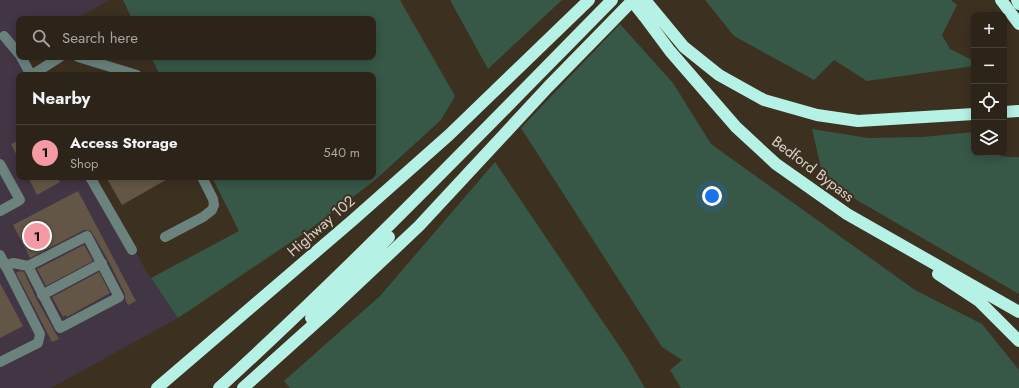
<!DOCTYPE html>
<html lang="en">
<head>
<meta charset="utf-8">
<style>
  :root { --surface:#2d2419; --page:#352c22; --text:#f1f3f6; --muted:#a7a4a2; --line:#484138; --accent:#f49aa5 }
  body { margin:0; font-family:Jost,sans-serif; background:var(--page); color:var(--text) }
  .controls { position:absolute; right:12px; top:12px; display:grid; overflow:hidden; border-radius:8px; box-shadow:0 2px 10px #0003 }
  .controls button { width:36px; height:36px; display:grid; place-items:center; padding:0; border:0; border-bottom:1px solid var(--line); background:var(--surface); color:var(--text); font:20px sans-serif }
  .you { position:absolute; left:712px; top:196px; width:14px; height:14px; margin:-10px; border:3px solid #fff; border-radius:50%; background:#1a73e8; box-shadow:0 0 0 6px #1a73e833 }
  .badge { display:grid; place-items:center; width:26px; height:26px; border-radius:50%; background:var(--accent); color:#111; font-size:13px; font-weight:700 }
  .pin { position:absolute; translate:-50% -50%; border:2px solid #fff; box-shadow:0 1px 4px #0006 }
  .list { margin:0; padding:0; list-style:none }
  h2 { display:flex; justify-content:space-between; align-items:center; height:52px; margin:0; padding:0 16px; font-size:17px }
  h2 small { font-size:13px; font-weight:400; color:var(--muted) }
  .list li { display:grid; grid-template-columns:26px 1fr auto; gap:12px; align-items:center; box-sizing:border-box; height:56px; padding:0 16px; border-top:1px solid var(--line) }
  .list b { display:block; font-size:15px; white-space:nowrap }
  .list p { margin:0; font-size:13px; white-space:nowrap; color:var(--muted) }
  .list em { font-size:13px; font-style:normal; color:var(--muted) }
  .icon { flex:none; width:22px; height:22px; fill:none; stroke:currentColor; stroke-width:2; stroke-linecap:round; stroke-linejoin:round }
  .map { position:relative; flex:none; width:1019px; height:388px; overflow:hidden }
  .search { position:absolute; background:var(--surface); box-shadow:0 2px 10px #0003; left:16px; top:16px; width:360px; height:44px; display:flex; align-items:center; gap:10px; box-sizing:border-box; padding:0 14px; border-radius:8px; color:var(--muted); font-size:15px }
  .panel { position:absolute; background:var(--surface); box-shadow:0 2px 10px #0003; left:16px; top:72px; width:360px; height:108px; border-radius:8px }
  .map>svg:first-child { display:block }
  .commercial { fill:#423544 }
  .green { fill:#375747 }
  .building { fill:#635646 }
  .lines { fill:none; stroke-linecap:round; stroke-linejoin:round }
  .minor { stroke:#6b827d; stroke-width:10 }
  .highway { stroke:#b6f1e6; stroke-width:12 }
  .highway-bridge { stroke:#b6f1e6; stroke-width:12 }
  .labels { text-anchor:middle; stroke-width:4; stroke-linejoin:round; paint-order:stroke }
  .street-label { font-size:15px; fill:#d8d0c7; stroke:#3c3021 }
</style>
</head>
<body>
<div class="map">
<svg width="1019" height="388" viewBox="0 0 1019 388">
  <rect width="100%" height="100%" fill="#3c3021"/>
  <!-- commercial -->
  <path class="commercial" d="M0,0H109L76,19H19V57L35,75H19V177H93L147,272L178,318L51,388H0Z"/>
  <!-- green -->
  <path class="green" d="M123,0H400L455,96L441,120L374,181L309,230L178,318L151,278L239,231L212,177H373V75H160L151,57H373V19H132Z
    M450,0H562L488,69Z
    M705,0H951L957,5L942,35L950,49L974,61V66L867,81L834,60L814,80L734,36Z
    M620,24L673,83L711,144L915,290L982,324L1019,370V388H681L670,370L682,360L662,347L521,128Z
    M812,129L868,138L922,137L974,132V153L1009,157H1019V294L824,181Z
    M495,162L628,359L645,388H290L284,381L380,296Z"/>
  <!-- building -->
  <path class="building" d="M19,140V160L11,144Z
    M28,177H57L60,182L37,195Z
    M106,177H171L122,205Z
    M78,191L136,301L128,305L125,299V294L108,260L91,231L84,230L30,258L13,225Z
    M84,245L93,261L46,286L37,269Z
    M20,271L24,272L36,298L59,339L52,342L16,273Z
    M99,272L110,293L67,317L66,315L63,317L52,297Z
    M0,283L23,326L0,338Z"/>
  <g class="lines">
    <!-- minor -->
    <path class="minor" d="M4,36L19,54
      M21,57L31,75
      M78,57L137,75
      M32,75L60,57
      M0,164L20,200L0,211
      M90,177L132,250
      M87,236L119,297L60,328L28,266Z
      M165,237L203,217L212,210L214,205L213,199L202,177
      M0,255L40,334L38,343L0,362
      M5,266L13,263L28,266
      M42,295L102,263"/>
    <!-- highway -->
    <path class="highway" d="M645,0L684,47L719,75L764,100L817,115L858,121L974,114
      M1001,0L1019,24
      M1017,0L1019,4
      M644,16L670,51L736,127L776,164L847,214L1019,312
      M1004,112L1019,111
      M938,274L979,301L1019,341
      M311,318L389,237
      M157,388L353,220L449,135L589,0
      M219,388C355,264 483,131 612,0
      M243,388L332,308L419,226L548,87L633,0"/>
    <!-- highway-bridge -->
    <path class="highway-bridge" d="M631,0L644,16"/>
  </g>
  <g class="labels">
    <!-- street labels -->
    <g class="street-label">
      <text transform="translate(813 169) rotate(37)" y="5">Bedford Bypass</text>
      <text transform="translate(321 226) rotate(-41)" y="5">Highway 102</text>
    </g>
  </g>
</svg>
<div class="controls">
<button>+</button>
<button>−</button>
<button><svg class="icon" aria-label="locate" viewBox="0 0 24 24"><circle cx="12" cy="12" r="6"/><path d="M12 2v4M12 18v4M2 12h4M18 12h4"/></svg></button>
<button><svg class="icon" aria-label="layers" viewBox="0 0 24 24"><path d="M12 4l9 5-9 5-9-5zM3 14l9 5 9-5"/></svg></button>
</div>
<div class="you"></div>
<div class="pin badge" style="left:37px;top:236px">1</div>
<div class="search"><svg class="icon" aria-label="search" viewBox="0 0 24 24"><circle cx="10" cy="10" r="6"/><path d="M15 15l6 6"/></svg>Search here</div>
<section class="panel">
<h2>Nearby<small></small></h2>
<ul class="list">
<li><span class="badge">1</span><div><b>Access Storage</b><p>Shop</p></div><em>540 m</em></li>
</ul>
</section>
</div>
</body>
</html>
